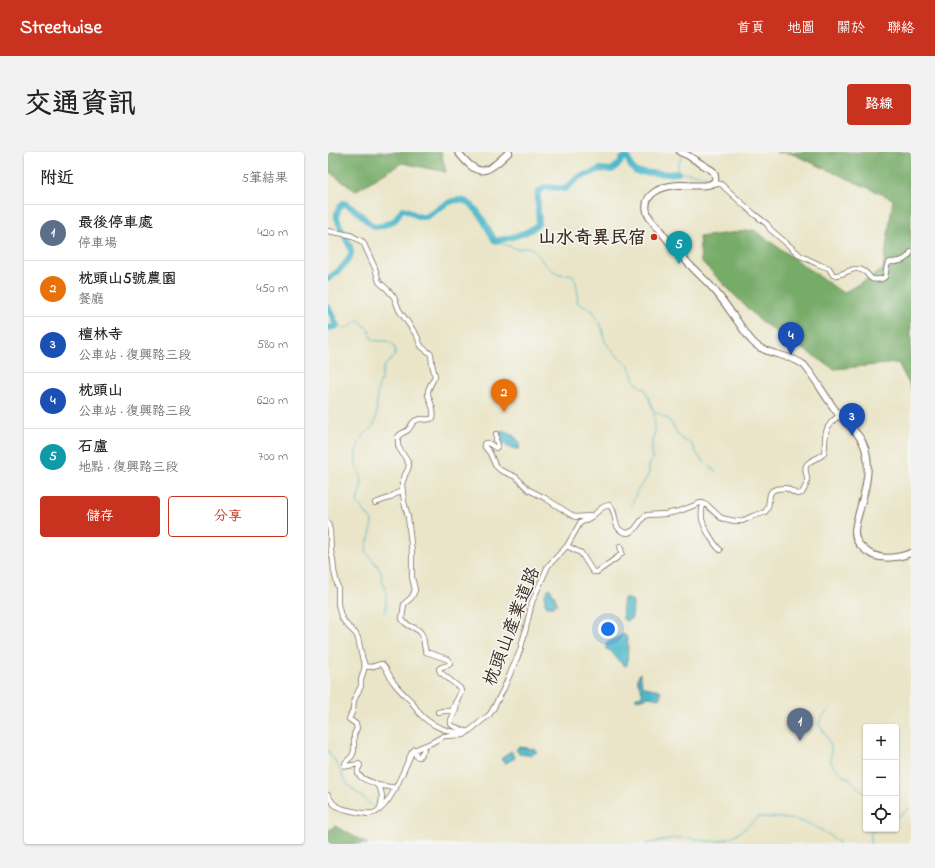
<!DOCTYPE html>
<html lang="zh-TW">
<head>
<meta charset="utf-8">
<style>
  :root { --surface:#fff; --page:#f2f2f2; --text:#202124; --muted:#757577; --line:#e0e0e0; --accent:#c8321e }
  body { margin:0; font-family:"Indie Flower","LXGW WenKai TC",sans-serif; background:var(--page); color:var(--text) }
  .controls { position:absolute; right:12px; bottom:12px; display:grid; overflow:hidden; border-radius:4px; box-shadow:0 1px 3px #0004 }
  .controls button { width:36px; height:36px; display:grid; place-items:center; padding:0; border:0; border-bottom:1px solid var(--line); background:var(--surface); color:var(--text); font:20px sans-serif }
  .you { position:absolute; left:280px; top:477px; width:14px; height:14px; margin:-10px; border:3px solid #fff; border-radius:50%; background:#1a73e8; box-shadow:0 0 0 6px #1a73e833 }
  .badge { display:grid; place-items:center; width:26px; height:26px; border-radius:50%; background:var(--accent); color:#fff; font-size:13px; font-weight:700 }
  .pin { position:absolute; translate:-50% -33px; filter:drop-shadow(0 1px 2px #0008) }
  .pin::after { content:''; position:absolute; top:21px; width:14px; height:12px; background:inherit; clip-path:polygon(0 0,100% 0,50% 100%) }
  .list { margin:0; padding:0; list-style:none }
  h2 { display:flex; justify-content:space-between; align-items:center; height:52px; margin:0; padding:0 16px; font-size:17px }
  h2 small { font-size:13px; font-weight:400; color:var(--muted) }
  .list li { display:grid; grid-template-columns:26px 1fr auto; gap:12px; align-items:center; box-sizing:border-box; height:56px; padding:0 16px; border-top:1px solid var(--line) }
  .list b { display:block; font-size:15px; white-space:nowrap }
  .list p { margin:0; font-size:13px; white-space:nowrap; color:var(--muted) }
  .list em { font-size:13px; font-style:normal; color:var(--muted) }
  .actions { display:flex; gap:8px; padding:12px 16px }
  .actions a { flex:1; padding:9px 0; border:1px solid var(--accent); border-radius:4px; text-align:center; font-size:14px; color:var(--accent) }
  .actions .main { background:var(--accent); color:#fff }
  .icon { flex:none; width:22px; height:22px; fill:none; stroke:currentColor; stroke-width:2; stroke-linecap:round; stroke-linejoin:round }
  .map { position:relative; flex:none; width:583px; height:692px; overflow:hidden; border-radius:4px }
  header { display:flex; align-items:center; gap:24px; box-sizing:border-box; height:56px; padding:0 20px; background:var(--accent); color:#fff }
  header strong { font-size:19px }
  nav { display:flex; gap:22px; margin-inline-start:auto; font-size:14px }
  .intro { display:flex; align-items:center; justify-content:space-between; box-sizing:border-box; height:96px; padding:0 24px }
  h1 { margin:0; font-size:28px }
  .button { padding:10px 18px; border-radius:4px; background:var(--accent); color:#fff; font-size:14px; font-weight:700 }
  main { display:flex; gap:24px; padding:0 24px }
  aside { flex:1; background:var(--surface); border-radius:4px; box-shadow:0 1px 3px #0004 }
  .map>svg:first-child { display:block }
  .forest { fill:#76ab68; stroke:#586a43 }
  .water { fill:#4db7ca; stroke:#447074 }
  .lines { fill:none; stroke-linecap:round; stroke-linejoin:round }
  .stream { stroke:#4db7ca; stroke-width:1 }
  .river { stroke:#4db7ca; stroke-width:6 }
  .minor-casing { stroke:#786b5a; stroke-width:6 }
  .major-casing { stroke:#786b5a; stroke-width:8 }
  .minor { stroke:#fff; stroke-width:4.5 }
  .major { stroke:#fff; stroke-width:6 }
  .poi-dot { fill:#c8321e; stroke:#f6f6f2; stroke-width:1.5 }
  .labels { text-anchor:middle; stroke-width:3.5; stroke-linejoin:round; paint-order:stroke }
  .poi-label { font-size:18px; font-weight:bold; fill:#3b2a1e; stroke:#f6f6f2; text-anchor:end }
  .street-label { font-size:18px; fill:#3b2a1e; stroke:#f6f6f2 }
</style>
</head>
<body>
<header>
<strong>Streetwise</strong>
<nav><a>首頁</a><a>地圖</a><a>關於</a><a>聯絡</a></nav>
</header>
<div class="intro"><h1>交通資訊</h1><a class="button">路線</a></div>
<main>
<aside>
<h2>附近<small>5筆結果</small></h2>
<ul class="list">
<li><span class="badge" style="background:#5c6f8a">1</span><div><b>最後停車處</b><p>停車場</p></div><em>420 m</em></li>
<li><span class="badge" style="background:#e8710a">2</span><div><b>枕頭山5號農園</b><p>餐廳</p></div><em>450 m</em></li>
<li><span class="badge" style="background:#1a4fb4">3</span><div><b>檀林寺</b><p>公車站 · 復興路三段</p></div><em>580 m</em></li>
<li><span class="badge" style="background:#1a4fb4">4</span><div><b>枕頭山</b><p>公車站 · 復興路三段</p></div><em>620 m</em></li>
<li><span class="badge" style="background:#0f9aa8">5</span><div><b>石盧</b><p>地點 · 復興路三段</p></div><em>700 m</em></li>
</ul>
<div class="actions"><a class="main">儲存</a><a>分享</a></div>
</aside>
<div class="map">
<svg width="583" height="692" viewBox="0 0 583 692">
  <rect width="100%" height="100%" fill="#f6f6f2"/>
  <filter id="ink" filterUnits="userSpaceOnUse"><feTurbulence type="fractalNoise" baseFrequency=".025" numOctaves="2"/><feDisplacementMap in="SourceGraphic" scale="8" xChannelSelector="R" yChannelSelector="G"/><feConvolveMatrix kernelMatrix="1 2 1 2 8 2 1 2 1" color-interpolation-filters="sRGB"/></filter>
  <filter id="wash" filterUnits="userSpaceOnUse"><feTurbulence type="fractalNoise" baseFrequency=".012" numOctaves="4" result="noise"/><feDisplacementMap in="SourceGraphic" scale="16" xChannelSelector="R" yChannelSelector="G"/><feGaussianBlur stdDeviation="0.9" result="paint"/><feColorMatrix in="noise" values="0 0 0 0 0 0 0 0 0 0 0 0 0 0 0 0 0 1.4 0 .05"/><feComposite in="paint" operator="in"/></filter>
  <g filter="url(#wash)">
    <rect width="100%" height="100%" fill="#eae5c8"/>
    <!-- forest -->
    <path class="forest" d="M0,0H113L118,20L74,11L27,39L0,19Z
      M448,0H583V236L570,211L506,217L432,169L373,109L371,85L426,78L515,141L555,118L565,47L462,1Z
      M7,674L40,692H0V679Z"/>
    <!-- water -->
    <path class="water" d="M177,279C184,282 188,285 192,291L191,297C180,297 176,293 170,285L173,280Z
      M221,436C225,439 228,447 229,452L224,454H218C215,447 217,442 221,436Z
      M296,447H300L304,448L305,450L304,466L298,469L295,467C294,460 294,454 296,447Z
      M296,482L298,484L300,491L299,513L297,514C291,510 287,505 283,499L278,497V491Z
      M312,521L314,532L317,535L332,538L333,542L331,547L321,545L309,548L307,546L309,545L314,544C316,534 305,533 312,521Z
      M192,595L207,597L209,600C203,604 197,603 191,602L188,597Z
      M183,599L187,606L178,611L173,608L174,606Z"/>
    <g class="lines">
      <!-- stream -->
      <path class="stream" d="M354,4L350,13V21H360L382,24
        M167,89C174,91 184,96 190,97C195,97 198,94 204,96C212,104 217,116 229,121C234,124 240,121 245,123C249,132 251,140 249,149L250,151L265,159L268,164L273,173L277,190L291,206L300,212L309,232L317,237L326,260L327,279L324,289V306L321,315V321L318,327L309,339L303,354
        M9,174C24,179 21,172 31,168L41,178L44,187C53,192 64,184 67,198C69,207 60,208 56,215C54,219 54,224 53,229C52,232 50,235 50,238C47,249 51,262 46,272C44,277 39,279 36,283C33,287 29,294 28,300C25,312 33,319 34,329C34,337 30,343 29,350L44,369L43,379L38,397V400L41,403L53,419L54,427L58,440V461
        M327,260C332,263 338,265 341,268C349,278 348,287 363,291L371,305L388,320
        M502,557L493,566L491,573L498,583L503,594V611L514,623L522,627L538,644
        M0,599L9,612L16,627L21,634L47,656
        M568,665L574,662L583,655
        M317,692C328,691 339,686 350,686C362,685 373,689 384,689C402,690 417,677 430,665C440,666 451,665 461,667C479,669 499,679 512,692
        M543,692V681L546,677"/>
      <!-- river -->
      <path class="river" d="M14,79C9,67 5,62 15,51C29,55 35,68 47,75L54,74L67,68L74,57C82,57 86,66 97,65C104,63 111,55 118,52C145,36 156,72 167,89C182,86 201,82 211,71L210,58V40L216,36L221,35L237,37L251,25L263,21L272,17L284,18L291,12L295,6H300L302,13L308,20L340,22L350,21
        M0,127C7,122 23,109 23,100C23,95 19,90 17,85
        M0,155L9,174L0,176"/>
    </g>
  </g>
  <g filter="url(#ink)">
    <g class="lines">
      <defs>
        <path id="minor" d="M385,31L393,32L396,35L426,62L439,72L442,77L473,104L492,113L501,116L505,123C516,125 526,111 537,120C539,121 541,125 544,127C549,128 553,128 557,125L559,113L562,110C571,110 578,109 583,100
          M0,79L22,83L35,90L47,116L51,130L59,137L66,145L71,158L89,184L92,192L94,195L103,202L104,212L107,224C105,229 101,234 100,239C99,249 108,254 105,266C98,270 94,265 89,268C84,269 83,275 80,278C76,281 72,281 70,285V293L71,296L80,310L81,313L80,317L77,323L74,332L76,350L80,365L84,401V425L87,438L84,445L76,452L74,467C79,476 88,474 93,481C97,486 95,494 98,500L119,507L122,510V512C119,515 114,513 111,517L112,520L132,536L133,539L129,548L128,558L123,568V572L125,574L140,580
          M168,282V288L170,293L169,295L168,296L160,291H157L156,292L157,295L162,301L167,313L172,318L188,325L201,338L217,346L242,362L247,365L263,364
          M47,351L61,346L74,338
          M375,351C374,357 373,362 374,367C376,376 386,392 392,398
          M0,371L2,379L3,399L5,408L6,419L10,436V452L12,461L14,466L18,472L28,482L30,486L34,505L37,514C44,517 48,512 54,512C60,517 61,525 66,531C71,538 77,543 83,549C86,553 89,558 92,562C103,574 121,581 137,581
          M239,394L253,401L265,420H269L290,405L294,401L292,394
          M37,514L33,528V534L26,548L25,558L21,567L28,572L29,576L26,583V599L24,604L17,611V614H19L31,612L32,613C32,615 30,616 30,618C28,627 44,629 49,633C56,639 54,650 52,657
          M110,560L116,559H124L128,549
          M87,597L88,604L91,605L96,598
          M49,633L68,636
          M0,643C6,656 12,656 24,659C32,660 41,664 48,660C63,653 77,615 84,600L86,598L103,591L116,584L136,583L161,563L164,559L176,536L185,515L192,499L197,480L204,450L220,414L239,394L252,371L263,365L275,355L281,353C291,360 282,379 300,381L306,378L316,365L319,363L337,362L352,359L372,351L379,353L393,366L407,369H414L425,364L435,361L438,359L440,355L442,342L444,339L448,337L458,336L469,342L474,341C476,337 479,333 479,329C480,324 476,319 478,314C481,307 492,307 496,301C498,292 495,280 502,272C504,269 508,266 512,263"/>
        <path id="major" d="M130,0C151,27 158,22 181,0
          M352,0L359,3L385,19C397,40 360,32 350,33C335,34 314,41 319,60C320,66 327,72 331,77C340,89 350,101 361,112C369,121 380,130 388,140C398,152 406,165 415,177C419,183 423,189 428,193C442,204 462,202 476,213C489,228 498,247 511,263C520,274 533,282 537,296C543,314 538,335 533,353C531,362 527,371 527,380C527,386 530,392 535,396C547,409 567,407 583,401"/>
      </defs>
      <!-- minor casing -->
      <use href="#minor" class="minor-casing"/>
      <!-- major casing -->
      <use href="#major" class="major-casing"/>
      <!-- minor -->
      <use href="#minor" class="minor"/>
      <!-- major -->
      <use href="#major" class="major"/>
    </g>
  </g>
  <!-- markers -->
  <circle class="poi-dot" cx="326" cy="85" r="4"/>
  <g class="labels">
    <!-- poi labels -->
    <g class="poi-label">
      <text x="318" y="91">山水奇異民宿</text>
    </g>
    <!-- street labels -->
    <g class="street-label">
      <text transform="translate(183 474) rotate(-69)" y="6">枕頭山產業道路</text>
    </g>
  </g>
</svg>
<div class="controls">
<button>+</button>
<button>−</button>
<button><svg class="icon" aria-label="locate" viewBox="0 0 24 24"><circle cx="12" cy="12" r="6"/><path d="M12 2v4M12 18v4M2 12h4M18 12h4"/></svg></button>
</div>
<div class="you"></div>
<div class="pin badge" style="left:472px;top:589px;background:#5c6f8a">1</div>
<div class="pin badge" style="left:176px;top:260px;background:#e8710a">2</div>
<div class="pin badge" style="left:524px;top:284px;background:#1a4fb4">3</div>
<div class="pin badge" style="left:463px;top:203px;background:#1a4fb4">4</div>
<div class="pin badge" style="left:351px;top:112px;background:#0f9aa8">5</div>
</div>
</main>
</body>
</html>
